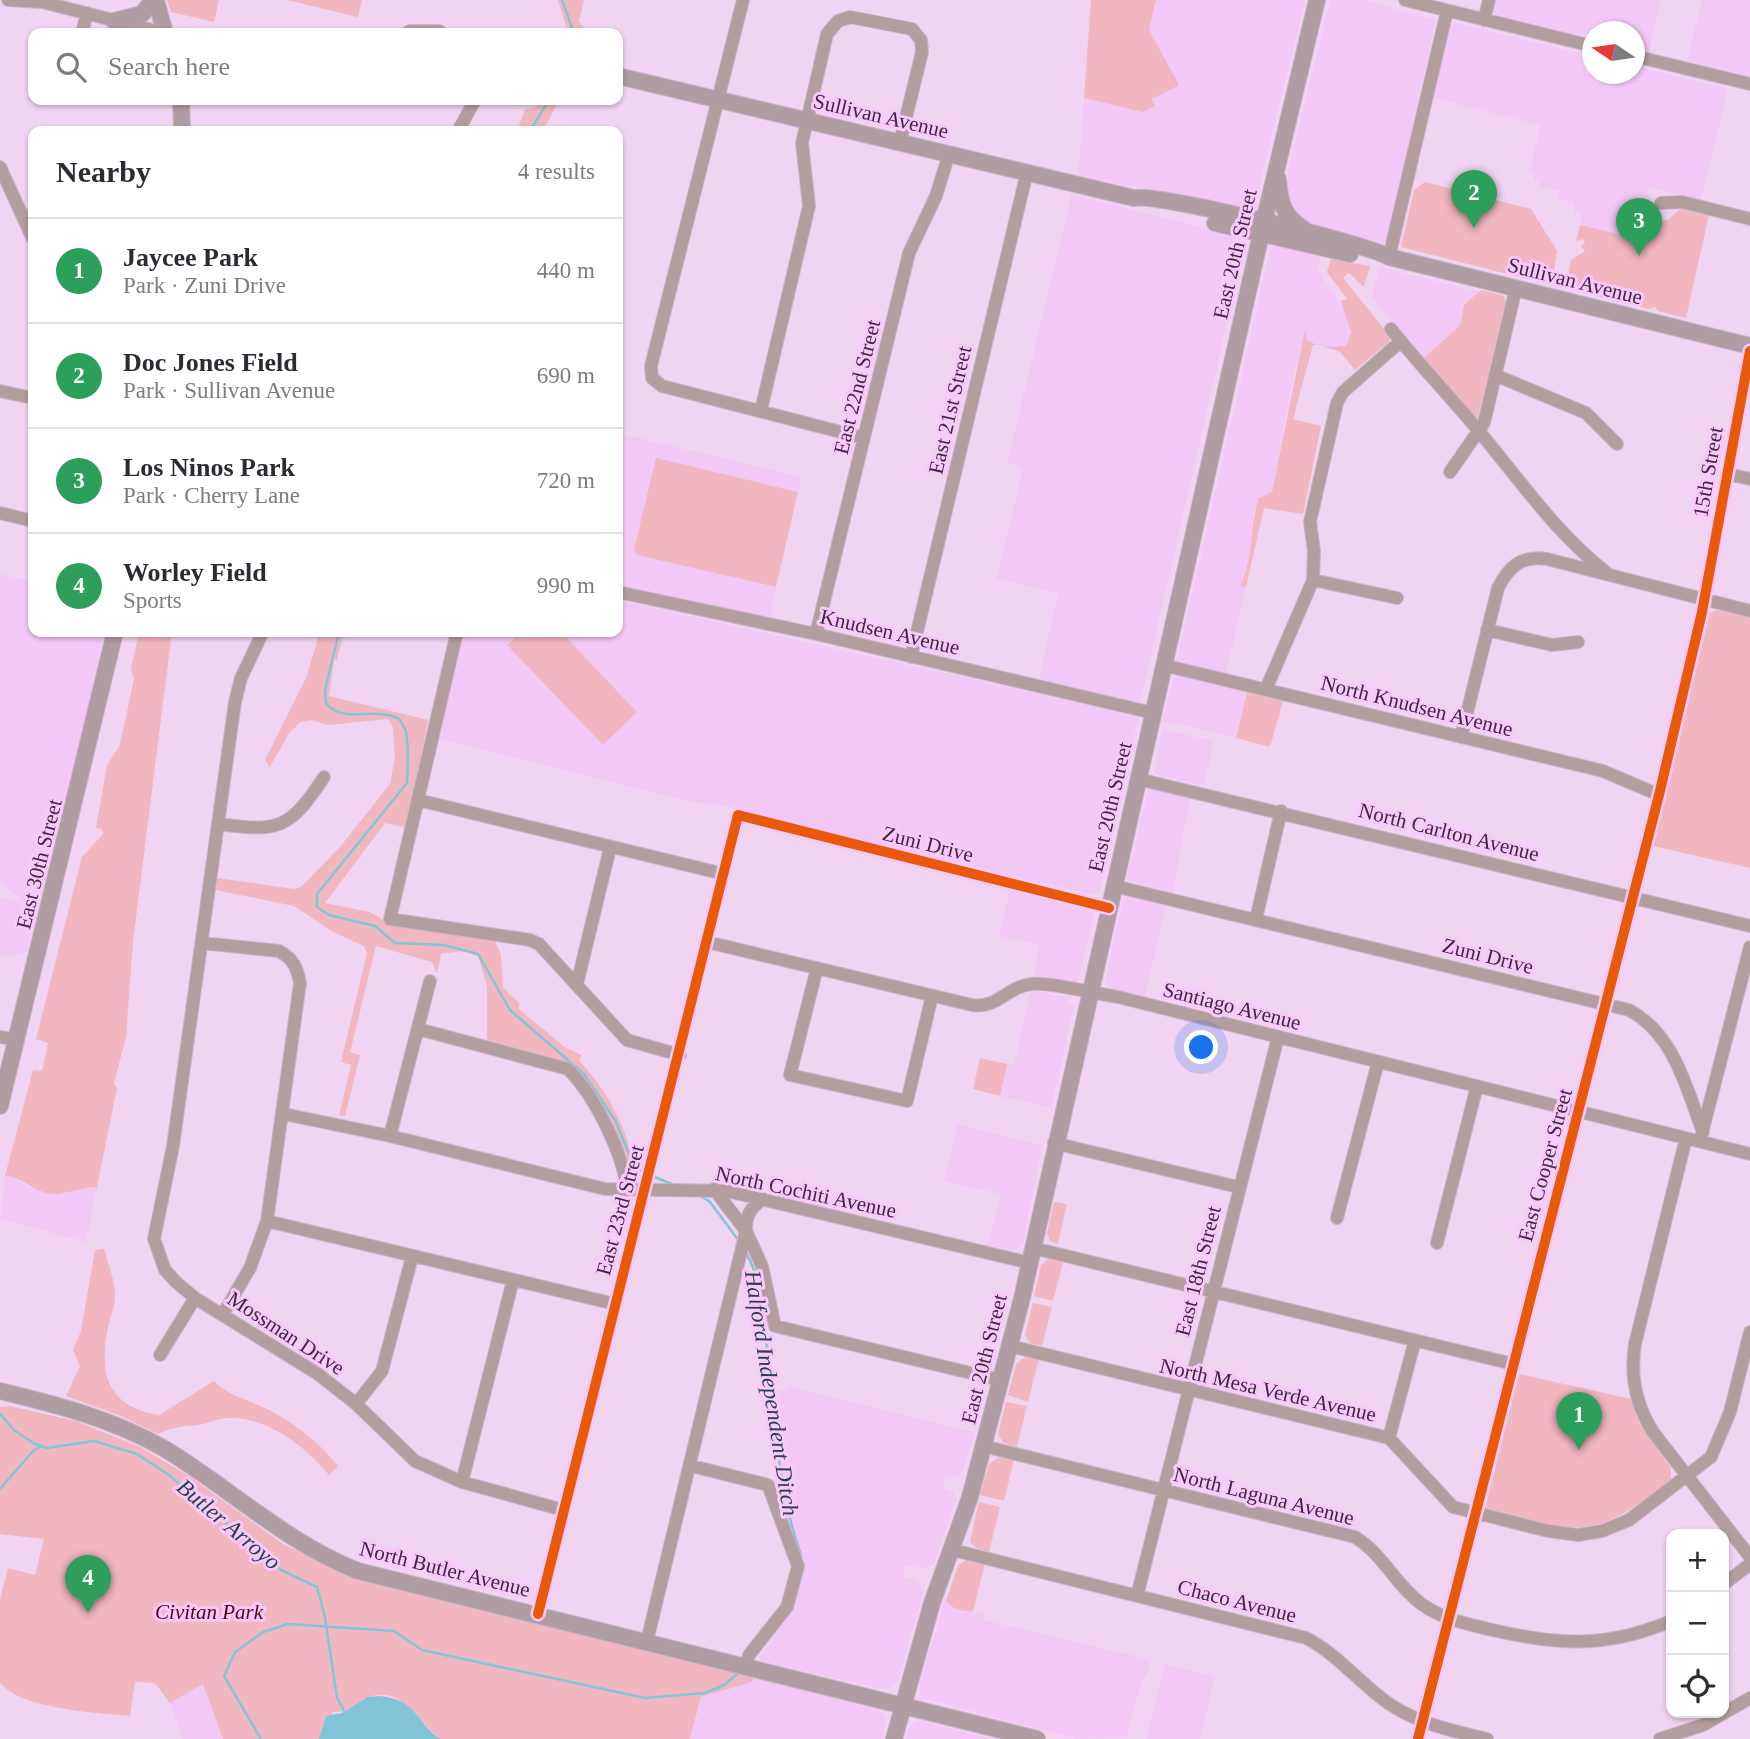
<!DOCTYPE html>
<html lang="en">
<head>
<meta charset="utf-8">
<style>
  :root { --surface:#fff; --page:#f7f7f7; --text:#2b2b33; --muted:#7c7c81; --line:#e1e1e2; --accent:#db2777 }
  body { margin:0; font-family:Georgia,serif; background:var(--page); color:var(--text) }
  .controls { position:absolute; right:21px; bottom:21px; display:grid; overflow:hidden; border-radius:14px; box-shadow:0 2px 5px #0004 }
  .controls button { width:63px; height:63px; display:grid; place-items:center; padding:0; border:0; border-bottom:2px solid var(--line); background:var(--surface); color:var(--text); font:35px sans-serif }
  .compass { position:absolute; left:1582px; top:21px; width:63px; height:63px; border-radius:50%; background:var(--surface); box-shadow:0 2px 5px #0004; rotate:283deg }
  .you { position:absolute; left:1202px; top:1048px; width:24px; height:24px; margin:-18px; border:5px solid #fff; border-radius:50%; background:#1a73e8; box-shadow:0 0 0 10px #1a73e833 }
  .badge { display:grid; place-items:center; width:46px; height:46px; border-radius:50%; background:var(--accent); color:#fff; font-size:23px; font-weight:700 }
  .pin { position:absolute; translate:-50% -58px; filter:drop-shadow(0 2px 4px #0008) }
  .pin::after { content:''; position:absolute; top:37px; width:24px; height:21px; background:inherit; clip-path:polygon(0 0,100% 0,50% 100%) }
  .list { margin:0; padding:0; list-style:none }
  h2 { display:flex; justify-content:space-between; align-items:center; height:91px; margin:0; padding:0 28px; font-size:30px }
  h2 small { font-size:23px; font-weight:400; color:var(--muted) }
  .list li { display:grid; grid-template-columns:46px 1fr auto; gap:21px; align-items:center; box-sizing:border-box; height:105px; padding:0 28px; border-top:2px solid var(--line) }
  .list b { display:block; font-size:26px; white-space:nowrap }
  .list p { margin:0; font-size:23px; white-space:nowrap; color:var(--muted) }
  .list em { font-size:23px; font-style:normal; color:var(--muted) }
  .icon { flex:none; width:38px; height:38px; fill:none; stroke:currentColor; stroke-width:2; stroke-linecap:round; stroke-linejoin:round }
  .map { position:relative; flex:none; width:1750px; height:1739px; overflow:hidden }
  .search { position:absolute; background:var(--surface); box-shadow:0 2px 5px #0004; left:28px; top:28px; width:595px; height:77px; display:flex; align-items:center; gap:18px; box-sizing:border-box; padding:0 24px; border-radius:14px; color:var(--muted); font-size:26px }
  .panel { position:absolute; background:var(--surface); box-shadow:0 2px 5px #0004; left:28px; top:126px; width:595px; height:511px; border-radius:14px }
  .map>svg:first-child { display:block }
  .built { fill:#f4c8f6 }
  .green { fill:#f1b6c0 }
  .water { fill:#81c5d6 }
  .lines { fill:none; stroke-linecap:round; stroke-linejoin:round }
  .stream { stroke:#81c5d6; stroke-width:2.5 }
  .minor-casing { stroke:#cab4cb; stroke-width:14 }
  .major-casing { stroke:#cab4cb; stroke-width:18 }
  .minor { stroke:#b39e9f; stroke-width:12 }
  .major { stroke:#b09da4; stroke-width:16 }
  .cycleway-casing { stroke:#fac8fd; stroke-width:15 }
  .cycleway { stroke:#e8590c; stroke-width:10 }
  .labels { text-anchor:middle; stroke-width:6; stroke-linejoin:round; paint-order:stroke }
  .street-label { font-size:21px; fill:#3d293e; stroke:#fac8fd }
  .park-label { font-size:21px; font-style:italic; fill:#580008; stroke:#fac8fd }
  .water-label { font-size:23px; font-style:italic; fill:#234448; stroke:#fac8fd }
</style>
</head>
<body>
<div class="map">
<svg width="1750" height="1739" viewBox="0 0 1750 1739">
  <rect width="100%" height="100%" fill="#f0d4f1"/>
  <!-- built -->
  <path class="built" d="M1156,0H1305L1255,204L1250,211L1078,175L1084,98L1143,112L1154,106L1149,30Z
    M1330,0H1364L1436,20L1390,226L1386,241L1382,243L1295,220L1283,194Z
    M1495,0H1661L1649,52L1635,48L1634,32H1592V38L1494,14Z
    M1702,0H1750V77L1687,61Z
    M1456,23L1592,56V74H1634L1635,66L1728,89L1701,200L1649,187L1646,203L1633,200L1640,218L1635,238L1580,225L1582,216L1579,212L1575,214L1573,202L1557,198L1559,191L1538,186L1539,182L1533,181L1535,171L1530,170L1540,125L1433,98L1451,26Z
    M1072,194L1239,237L1245,245L1140,703L1039,679L1058,594L997,578L1023,468L1007,463Z
    M1274,246L1324,256L1320,257L1318,270L1346,311L1350,342L1346,346L1324,347L1307,340L1305,332L1291,387L1272,492L1259,498L1253,515L1249,564L1241,586L1246,587L1226,673L1181,662L1178,656L1270,251Z
    M1379,268L1392,270L1480,292L1464,305L1460,325L1422,360L1372,297Z
    M618,433L801,477L798,492L656,459L634,548L638,555L776,587L771,609L775,619L618,585Z
    M0,574L33,582V632H104L90,701L27,952L0,958V897L22,901L0,881Z
    M618,600L1136,716L1138,720L1100,890L1093,895L733,807L687,801L438,738L464,632H618Z
    M1177,675L1247,692L1236,738L1163,721L1173,681Z
    M1162,729L1214,741L1204,786L1154,774Z
    M1153,789L1190,798L1173,893L1127,879L1148,790Z
    M1010,890L1092,913L1094,919L1078,981L1069,984L1034,976L1039,945L999,936Z
    M1127,895L1166,904L1145,998L1112,989L1105,982L1123,898Z
    M1031,990L1066,997L1074,1007L1051,1108L1000,1096L1007,1064L1014,1065Z
    M958,1124L1042,1145L1023,1243L1016,1250L988,1246L1001,1194L944,1181Z
    M5,1176H13L24,1185L50,1194L80,1187H97L86,1242L0,1219Z
    M790,1387L975,1432L963,1472L958,1477H946L943,1488L953,1492L956,1499L934,1564L925,1569L906,1565L903,1577L918,1582L924,1591L897,1682L888,1690L763,1662L759,1658L793,1609L804,1571V1561L784,1501L764,1389L785,1391Z
    M946,1597L968,1611L984,1613L983,1620L1148,1659L1149,1671L1141,1683L1126,1737L1076,1739L922,1698L919,1687Z
    M1165,1664L1215,1676L1200,1739H1146Z
    M754,1674L882,1712L886,1720L882,1739H691L701,1697L752,1682Z
    M204,1684L223,1739H183L170,1703Z
    M918,1721H921L993,1739H906L910,1725Z"/>
  <!-- green -->
  <path class="green" d="M167,0H219L214,22L171,12Z
    M287,0H362L358,17Z
    M558,0H584L579,21L587,33H568Z
    M1091,0H1156L1149,30L1179,85L1152,99L1155,106L1143,112L1084,98Z
    M541,100H559L543,131H517L525,109L535,108Z
    M1425,182L1531,209L1557,251L1553,279L1543,283L1401,247L1414,190Z
    M1633,200L1646,203L1648,214L1659,221L1668,220L1680,209L1709,215L1686,318L1658,311L1655,307L1649,309L1566,288L1571,260L1585,251L1581,246L1585,243L1583,239L1576,241L1580,225L1635,238L1640,219L1629,216Z
    M1331,259L1370,266L1364,287L1349,273L1343,278L1390,336L1389,342L1355,370L1339,351L1324,347L1346,346L1351,333L1341,301L1347,299L1327,272Z
    M1481,290L1504,296L1506,303L1477,420L1422,360L1460,325L1464,305Z
    M1305,330L1307,340L1317,345H1313L1293,419L1321,426L1303,514L1264,508L1246,587L1240,586C1254,559 1249,527 1259,498L1272,492Z
    M656,458L798,492L776,587L637,555L634,549Z
    M1717,610L1750,618V868L1653,846L1710,613Z
    M139,632H172L133,942L126,1037L114,1083L117,1088L97,1187C82,1187 60,1197 46,1193C32,1189 19,1176 5,1176L33,1070L42,1071L48,1043L36,1039L82,857L103,834L102,829L96,828L107,765L119,747L126,717L134,679L131,668Z
    M320,632H344L337,660H334L329,696L428,720L407,828L385,823L325,903L369,912L394,925L495,941L501,955L503,988L520,1004L518,1008L564,1047L582,1055L579,1060C609,1094 622,1120 635,1163L641,1168L638,1175L622,1155L579,1074L487,1040V985L478,956L462,951L441,954L437,973L432,962L376,946L350,1052L360,1055L345,1116L339,1115L351,1065L341,1062L367,953L364,946L333,932L294,906L216,890L217,878L294,889L301,887L340,847L390,784L395,757L393,728L388,719L328,725L311,720L301,722L289,733L270,767L265,760L306,678Z
    M521,632H561L637,712L603,745L507,645Z
    M1247,692L1283,701L1270,747L1236,738Z
    M980,1058L1007,1064L1000,1096L973,1089Z
    M1054,1202L1067,1204L1058,1244L1050,1241L1047,1233Z
    M104,1249C108,1263 115,1281 115,1296C115,1307 110,1317 108,1328C98,1374 108,1407 159,1415L214,1381C226,1394 243,1398 258,1405C289,1418 317,1440 338,1466L329,1475C307,1447 267,1417 229,1418C218,1418 208,1424 197,1425C182,1426 169,1428 158,1434L121,1416L66,1396L80,1366L73,1350L81,1331L95,1250Z
    M1051,1257L1064,1259L1053,1301L1034,1296L1041,1265Z
    M1033,1303L1052,1307L1042,1346L1030,1343L1025,1335Z
    M1025,1357L1039,1359L1028,1402L1008,1395L1016,1364Z
    M1519,1374L1631,1399L1639,1422L1671,1468V1480C1592,1543 1578,1532 1485,1509Z
    M1006,1402L1027,1406L1017,1447L1004,1443L998,1435Z
    M9,1406L76,1421L140,1447L189,1476L283,1544L349,1575L754,1674L752,1682L701,1697L690,1739H441C420,1727 402,1682 368,1698C354,1704 349,1713 333,1712L319,1739H223L203,1684L170,1703L155,1683L135,1682L130,1716C99,1713 18,1709 0,1682V1600L8,1568L35,1575L44,1539L0,1534V1407Z
    M1001,1456L1014,1459L1004,1501L980,1495L989,1464Z
    M979,1502L1000,1507L989,1552L976,1548L970,1542Z
    M967,1560L985,1563L973,1611C964,1612 951,1609 946,1601L958,1565Z"/>
  <!-- water -->
  <path class="water" d="M379,1696C419,1699 416,1725 441,1739H319L326,1716L342,1713L368,1697Z"/>
  <g class="lines">
    <!-- stream -->
    <path class="stream" d="M562,0L574,33
      M530,131L549,100
      M339,632L325,690L326,703C342,725 379,705 400,720L406,731L408,750L407,783L317,894V907L329,915L375,926L395,943L444,945L478,954L510,1010L584,1074L616,1122L634,1166L643,1172
      M652,1176L672,1184
      M701,1196L710,1202L739,1241
      M746,1253C764,1283 764,1325 768,1358C775,1423 779,1494 801,1555
      M0,1414L14,1430L35,1444L47,1448L94,1441L137,1454L169,1475L281,1570L317,1587L325,1617L337,1698L346,1714
      M0,1489L33,1451L42,1446
      M793,1606L803,1569
      M261,1739L224,1676L235,1652L263,1632L288,1624L394,1631L422,1650L645,1698L705,1693L724,1685L741,1671"/>
    <defs>
      <path id="minor" d="M8,0L42,2L164,33
        M743,0L651,366L652,378L662,386L864,438
        M1405,0L1592,46
        M1484,20L1489,0
        M82,33L87,13
        M1634,56L1750,84
        M458,131L475,100
        M0,167L33,239
        M1661,203L1682,202L1750,219
        M1389,257L1447,11
        M1391,329C1420,366 1453,399 1482,435C1522,483 1557,534 1607,573
        M1495,375L1586,413L1617,444
        M0,391L33,398
        M761,410L809,206L802,143L827,34L838,21L850,17L912,29L921,40L922,52L900,142
        M1450,472L1484,423L1516,288
        M1727,474L1750,479
        M0,513L33,521
        M1313,580L1397,598
        M618,592L816,634L1153,713
        M1487,630L1552,645L1578,642
        M263,632L241,678L235,702L173,1146L154,1239L165,1270L176,1282L195,1298L318,1374L356,1404L415,1461L462,1482L563,1510
        M457,632L390,919L530,940L539,944L627,1040L680,1055
        M816,634L909,253L936,196L949,154
        M911,657L1027,172
        M1163,665L1603,771L1659,795
        M1266,689L1313,580L1314,551L1310,522L1337,403L1343,392L1401,341
        M1461,737L1498,588C1509,566 1522,555 1547,559L1750,611
        M1138,779L1750,926
        M418,800L724,874
        M218,824C279,832 289,830 324,777
        M1114,886L1629,1010C1674,1034 1686,1087 1703,1132
        M1256,919L1281,811
        M707,942L972,1005C997,1009 1008,986 1032,984C1050,982 1097,994 1118,997L1750,1154
        M202,943L279,951C294,959 297,968 300,983L267,1221L250,1268L223,1314
        M817,968L790,1075L907,1101L932,996
        M577,984L610,848
        M418,1029L568,1069C595,1096 623,1153 627,1190
        M0,1037L17,1040
        M284,1114L390,1136L605,1189L727,1191L1030,1263
        M1702,1133L1750,947
        M390,1136L430,981
        M1686,1138L1635,1344C1630,1375 1636,1405 1653,1432L1750,1557
        M1054,1143L1238,1187
        M714,1189L746,1231L762,1266L775,1326L1000,1380
        M1337,1218L1378,1062
        M267,1221L615,1304
        M1437,1243L1477,1086
        M1033,1248L1513,1364
        M1010,1346L1389,1438L1453,1507L1548,1531L1578,1535L1602,1531L1629,1520L1711,1457L1730,1412L1750,1332
        M160,1355L195,1298
        M356,1404L382,1371L412,1257
        M1389,1438L1415,1340
        M983,1446L1355,1537C1383,1554 1396,1586 1423,1605C1443,1619 1464,1623 1488,1629C1556,1645 1605,1649 1671,1621
        M692,1466L768,1485L798,1566L787,1607L749,1655L746,1665
        M462,1482L513,1280
        M953,1550L1306,1638C1339,1655 1361,1685 1391,1705C1420,1724 1453,1731 1487,1739
        M1724,1584L1750,1564
        M1137,1596L1278,1037
        M538,1614L738,815L1109,908
        M647,1641L746,1231C746,1215 750,1208 763,1199
        M1418,1739L1659,795L1702,612L1750,351
        M1660,1739L1703,1725L1750,1698"/>
      <path id="major" d="M156,0L165,33
        M114,21L142,14L153,0
        M410,33H439
        M618,76L1134,198C1157,193 1365,243 1389,257L1750,346
        M181,100L182,131
        M1278,179C1280,204 1284,217 1305,230
        M1215,223L1350,254
        M0,1106L115,632
        M0,1391C58,1405 113,1419 165,1449C231,1489 285,1542 358,1571L1037,1739
        M894,1739L932,1603L970,1497L1022,1298L1261,234L1317,0"/>
    </defs>
    <!-- minor casing -->
    <use href="#minor" class="minor-casing"/>
    <!-- major casing -->
    <use href="#major" class="major-casing"/>
    <!-- minor -->
    <use href="#minor" class="minor"/>
    <!-- major -->
    <use href="#major" class="major"/>
    <defs>
      <path id="cycleway" d="M538,1614L738,815L1109,908
        M1418,1739L1659,795L1702,612L1750,351"/>
    </defs>
    <!-- cycleway casing -->
    <use href="#cycleway" class="cycleway-casing"/>
    <!-- cycleway -->
    <use href="#cycleway" class="cycleway"/>
  </g>
  <g class="labels">
    <!-- street labels -->
    <g class="street-label">
      <text transform="translate(881 116) rotate(13)" y="7">Sullivan Avenue</text>
      <text transform="translate(1235 254) rotate(-77)" y="7">East 20th Street</text>
      <text transform="translate(1575 281) rotate(14)" y="7">Sullivan Avenue</text>
      <text transform="translate(857 387) rotate(-76)" y="7">East 22nd Street</text>
      <text transform="translate(950 410) rotate(-77)" y="7">East 21st Street</text>
      <text transform="translate(1708 472) rotate(-80)" y="7">15th Street</text>
      <text transform="translate(890 632) rotate(13)" y="7">Knudsen Avenue</text>
      <text transform="translate(1417 706) rotate(14)" y="7">North Knudsen Avenue</text>
      <text transform="translate(1110 807) rotate(-77)" y="7">East 20th Street</text>
      <text transform="translate(1449 832) rotate(14)" y="7">North Carlton Avenue</text>
      <text transform="translate(928 844) rotate(14)" y="7">Zuni Drive</text>
      <text transform="translate(39 864) rotate(-76)" y="7">East 30th Street</text>
      <text transform="translate(1488 956) rotate(14)" y="7">Zuni Drive</text>
      <text transform="translate(1232 1006) rotate(14)" y="7">Santiago Avenue</text>
      <text transform="translate(1545 1165) rotate(-75)" y="7">East Cooper Street</text>
      <text transform="translate(806 1192) rotate(12)" y="7">North Cochiti Avenue</text>
      <text transform="translate(620 1210) rotate(-75)" y="7">East 23rd Street</text>
      <text transform="translate(1198 1271) rotate(-76)" y="7">East 18th Street</text>
      <text transform="translate(286 1333) rotate(33)" y="7">Mossman Drive</text>
      <text transform="translate(984 1359) rotate(-76)" y="7">East 20th Street</text>
      <text transform="translate(1268 1390) rotate(13)" y="7">North Mesa Verde Avenue</text>
      <text transform="translate(1264 1496) rotate(14)" y="7">North Laguna Avenue</text>
      <text transform="translate(445 1569) rotate(14)" y="7">North Butler Avenue</text>
      <text transform="translate(1237 1601) rotate(14)" y="7">Chaco Avenue</text>
    </g>
    <!-- park labels -->
    <g class="park-label">
      <text x="209" y="1619">Civitan Park</text>
    </g>
    <!-- water labels -->
    <g class="water-label">
      <text transform="translate(772 1393) rotate(81)" y="8">Halford Independent Ditch</text>
      <text transform="translate(229 1524) rotate(40)" y="8">Butler Arroyo</text>
    </g>
  </g>
</svg>
<div class="controls">
<button>+</button>
<button>−</button>
<button><svg class="icon" aria-label="locate" viewBox="0 0 24 24"><circle cx="12" cy="12" r="6"/><path d="M12 2v4M12 18v4M2 12h4M18 12h4"/></svg></button>
</div>
<svg class="compass" viewBox="-18 -18 36 36"><path d="M0-13l5 13h-10z" fill="#e53935"/><path d="M0 13l5-13h-10z" fill="#7c7c81"/></svg>
<div class="you"></div>
<div class="pin badge" style="left:1579px;top:1450px;background:#2e9e5b">1</div>
<div class="pin badge" style="left:1474px;top:228px;background:#2e9e5b">2</div>
<div class="pin badge" style="left:1639px;top:256px;background:#2e9e5b">3</div>
<div class="pin badge" style="left:88px;top:1613px;background:#2e9e5b">4</div>
<div class="search"><svg class="icon" aria-label="search" viewBox="0 0 24 24"><circle cx="10" cy="10" r="6"/><path d="M15 15l6 6"/></svg>Search here</div>
<section class="panel">
<h2>Nearby<small>4 results</small></h2>
<ul class="list">
<li><span class="badge" style="background:#2e9e5b">1</span><div><b>Jaycee Park</b><p>Park · Zuni Drive</p></div><em>440 m</em></li>
<li><span class="badge" style="background:#2e9e5b">2</span><div><b>Doc Jones Field</b><p>Park · Sullivan Avenue</p></div><em>690 m</em></li>
<li><span class="badge" style="background:#2e9e5b">3</span><div><b>Los Ninos Park</b><p>Park · Cherry Lane</p></div><em>720 m</em></li>
<li><span class="badge" style="background:#2e9e5b">4</span><div><b>Worley Field</b><p>Sports</p></div><em>990 m</em></li>
</ul>
</section>
</div>
</body>
</html>
